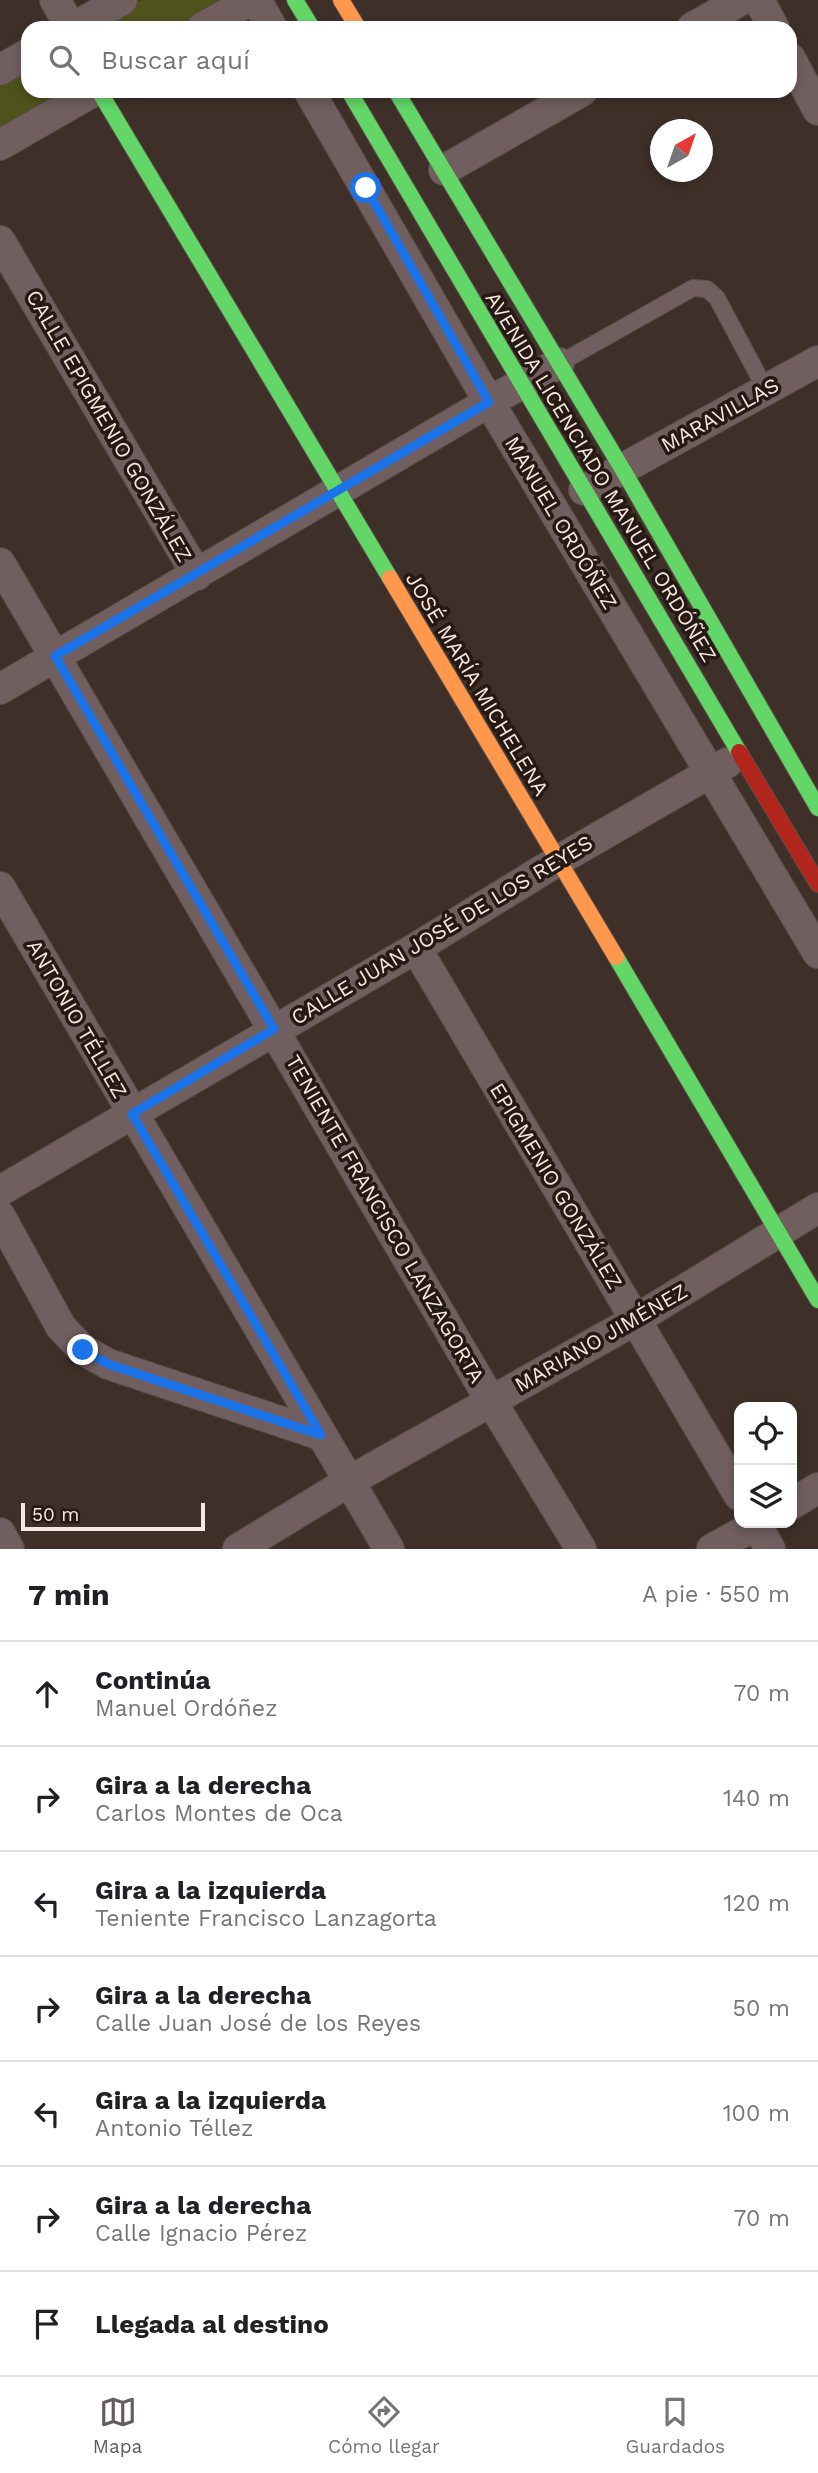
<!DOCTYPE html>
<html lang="es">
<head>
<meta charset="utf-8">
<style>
  :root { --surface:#fff; --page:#f2f2f2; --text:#202124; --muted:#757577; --line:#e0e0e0; --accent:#645d5b }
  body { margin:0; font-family:"Work Sans",sans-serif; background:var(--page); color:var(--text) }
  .controls { position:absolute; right:21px; bottom:21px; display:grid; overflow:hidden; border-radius:14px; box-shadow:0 4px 10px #0003 }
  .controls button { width:63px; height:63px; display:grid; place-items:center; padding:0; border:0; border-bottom:2px solid var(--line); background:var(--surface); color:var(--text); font:35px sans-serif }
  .compass { position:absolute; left:650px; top:119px; width:63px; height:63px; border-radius:50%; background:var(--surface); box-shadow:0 4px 10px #0003; rotate:40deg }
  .scale { position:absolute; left:21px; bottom:18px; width:184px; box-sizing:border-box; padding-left:7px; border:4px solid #f9e7df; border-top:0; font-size:19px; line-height:24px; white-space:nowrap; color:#f9e7df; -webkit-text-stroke:5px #251913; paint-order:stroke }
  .stop { position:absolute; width:21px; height:21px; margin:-16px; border:5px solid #1a73e8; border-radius:50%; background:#fff }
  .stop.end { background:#1a73e8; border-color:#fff; box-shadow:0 2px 7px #0008 }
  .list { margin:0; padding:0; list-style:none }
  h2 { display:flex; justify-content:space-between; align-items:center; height:91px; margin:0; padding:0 28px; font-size:30px }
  h2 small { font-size:23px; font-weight:400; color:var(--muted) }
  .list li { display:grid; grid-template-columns:46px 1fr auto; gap:21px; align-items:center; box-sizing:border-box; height:105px; padding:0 28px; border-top:2px solid var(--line) }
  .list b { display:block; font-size:26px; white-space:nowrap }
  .list p { margin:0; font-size:23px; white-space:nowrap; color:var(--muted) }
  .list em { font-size:23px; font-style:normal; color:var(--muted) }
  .icon { flex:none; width:38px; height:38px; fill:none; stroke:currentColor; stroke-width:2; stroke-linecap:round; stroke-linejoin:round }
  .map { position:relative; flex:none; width:818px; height:1549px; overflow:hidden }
  .search { position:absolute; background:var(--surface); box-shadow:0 4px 10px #0003; left:21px; right:21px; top:21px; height:77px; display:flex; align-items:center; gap:18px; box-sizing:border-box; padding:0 24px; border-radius:21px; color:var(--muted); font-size:26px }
  .sheet { height:826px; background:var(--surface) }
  nav { display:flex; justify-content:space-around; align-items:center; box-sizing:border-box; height:98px; border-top:2px solid var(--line); background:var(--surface); font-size:19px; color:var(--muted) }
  nav a { display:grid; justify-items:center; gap:4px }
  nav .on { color:var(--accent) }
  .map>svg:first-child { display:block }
  .green { fill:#4e531b }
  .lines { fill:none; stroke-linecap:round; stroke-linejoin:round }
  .lane-casing { stroke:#5a4e48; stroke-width:18 }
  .street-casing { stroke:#5a4e48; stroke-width:32 }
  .fast-casing { stroke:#5a4e48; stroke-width:18 }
  .slow-casing { stroke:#5a4e48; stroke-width:18 }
  .jam-casing { stroke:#5a4e48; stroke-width:18 }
  .lane { stroke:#715e5f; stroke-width:16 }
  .street { stroke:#715e5f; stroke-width:30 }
  .fast { stroke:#63d668; stroke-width:16 }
  .slow { stroke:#ff974d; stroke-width:16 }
  .jam { stroke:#b3261e; stroke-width:16 }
  .route { stroke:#1a73e8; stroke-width:9 }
  .labels { text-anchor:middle; stroke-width:7; stroke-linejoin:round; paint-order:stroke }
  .street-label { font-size:21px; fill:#f9e7df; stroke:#251913 }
</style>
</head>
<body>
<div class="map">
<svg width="818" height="1549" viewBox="0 0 818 1549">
  <rect width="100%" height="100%" fill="#3e3029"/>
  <!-- green -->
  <path class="green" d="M141,0H233L187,28H93Z
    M28,66V91H80L0,138V83Z"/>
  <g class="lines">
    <defs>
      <path id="lane" d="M560,363L693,288L707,289L717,298L766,390"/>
      <path id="street" d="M55,0L71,28
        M256,0L272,28
        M759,0L774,28
        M73,28L122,0
        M202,28L251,0
        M692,28L741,0
        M790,58L818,110
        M0,70L28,54
        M309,91L489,402L818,953
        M0,145L94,91
        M444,170L582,91
        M0,241L197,575
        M584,490L818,361
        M0,563L491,1401L581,1549
        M0,689L489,402L559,363
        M0,887L389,1549
        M416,948L739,1495
        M0,1191L416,948L559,860L727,763
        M0,1216L61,1327L83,1350L108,1364L321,1435
        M792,1504L818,1488
        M755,1523L770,1549
        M0,1533L9,1549
        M238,1549L348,1482L635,1320L818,1208
        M712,1549L759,1523"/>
      <path id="fast" d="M295,0L312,28
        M99,91L390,578
        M349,91L739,752
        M396,91L623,470L818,808
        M616,957L818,1300"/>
      <path id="slow" d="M341,0L358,28
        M390,578L616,957"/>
      <path id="jam" d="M739,752L818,884"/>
    </defs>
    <!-- lane casing -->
    <use href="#lane" class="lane-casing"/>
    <!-- street casing -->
    <use href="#street" class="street-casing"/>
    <!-- fast casing -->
    <use href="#fast" class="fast-casing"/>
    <!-- slow casing -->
    <use href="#slow" class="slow-casing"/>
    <!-- jam casing -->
    <use href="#jam" class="jam-casing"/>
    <!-- lane -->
    <use href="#lane" class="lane"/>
    <!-- street -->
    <use href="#street" class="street"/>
    <!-- fast -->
    <use href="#fast" class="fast"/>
    <!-- slow -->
    <use href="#slow" class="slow"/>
    <!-- jam -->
    <use href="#jam" class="jam"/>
  </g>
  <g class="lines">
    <!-- route -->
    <path class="route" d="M83,1350L108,1364L321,1435L132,1114L274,1029L55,656L489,402L366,188"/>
  </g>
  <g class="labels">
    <!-- street labels -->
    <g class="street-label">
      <text transform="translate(720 415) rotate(-29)" y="7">MARAVILLAS</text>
      <text transform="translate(109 426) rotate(60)" y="7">CALLE EPIGMENIO GONZÁLEZ</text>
      <text transform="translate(601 477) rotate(59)" y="7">AVENIDA LICENCIADO MANUEL ORDÓÑEZ</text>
      <text transform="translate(561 523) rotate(59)" y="7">MANUEL ORDÓÑEZ</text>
      <text transform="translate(477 684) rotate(59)" y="7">JOSÉ MARÍA MICHELENA</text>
      <text transform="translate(442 930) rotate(-31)" y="7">CALLE JUAN JOSÉ DE LOS REYES</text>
      <text transform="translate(77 1019) rotate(60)" y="7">ANTONIO TÉLLEZ</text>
      <text transform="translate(556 1186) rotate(59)" y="7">EPIGMENIO GONZÁLEZ</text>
      <text transform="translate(385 1219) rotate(60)" y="7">TENIENTE FRANCISCO LANZAGORTA</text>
      <text transform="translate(601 1338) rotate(-30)" y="7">MARIANO JIMÉNEZ</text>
    </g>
  </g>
</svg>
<div class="controls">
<button><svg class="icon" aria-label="locate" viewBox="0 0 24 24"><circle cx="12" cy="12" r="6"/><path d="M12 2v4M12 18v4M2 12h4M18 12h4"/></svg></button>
<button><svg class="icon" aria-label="layers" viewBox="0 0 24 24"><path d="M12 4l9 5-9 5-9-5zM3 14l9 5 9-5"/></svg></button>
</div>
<svg class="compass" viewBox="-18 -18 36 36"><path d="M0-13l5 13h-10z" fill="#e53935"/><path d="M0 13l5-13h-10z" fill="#757577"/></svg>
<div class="scale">50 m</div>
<div class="stop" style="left:366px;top:188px"></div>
<div class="stop end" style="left:83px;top:1350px"></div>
<div class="search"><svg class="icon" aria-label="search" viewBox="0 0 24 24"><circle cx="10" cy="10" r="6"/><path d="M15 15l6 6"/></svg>Buscar aquí</div>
</div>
<section class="sheet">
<h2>7 min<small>A pie · 550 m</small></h2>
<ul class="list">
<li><svg class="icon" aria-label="ahead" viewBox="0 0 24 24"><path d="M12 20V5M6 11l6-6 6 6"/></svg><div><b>Continúa</b><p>Manuel Ordóñez</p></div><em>70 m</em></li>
<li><svg class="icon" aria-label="right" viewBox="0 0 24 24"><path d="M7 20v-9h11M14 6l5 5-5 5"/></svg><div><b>Gira a la derecha</b><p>Carlos Montes de Oca</p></div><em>140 m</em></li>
<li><svg class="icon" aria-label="left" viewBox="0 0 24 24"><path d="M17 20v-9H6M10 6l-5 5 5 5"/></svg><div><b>Gira a la izquierda</b><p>Teniente Francisco Lanzagorta</p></div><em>120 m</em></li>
<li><svg class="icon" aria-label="right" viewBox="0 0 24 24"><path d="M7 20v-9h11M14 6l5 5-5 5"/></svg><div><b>Gira a la derecha</b><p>Calle Juan José de los Reyes</p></div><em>50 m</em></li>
<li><svg class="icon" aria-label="left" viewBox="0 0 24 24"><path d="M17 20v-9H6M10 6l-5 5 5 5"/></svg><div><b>Gira a la izquierda</b><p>Antonio Téllez</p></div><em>100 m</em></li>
<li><svg class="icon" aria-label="right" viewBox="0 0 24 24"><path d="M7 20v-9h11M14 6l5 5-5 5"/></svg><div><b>Gira a la derecha</b><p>Calle Ignacio Pérez</p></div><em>70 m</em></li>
<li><svg class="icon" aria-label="arrive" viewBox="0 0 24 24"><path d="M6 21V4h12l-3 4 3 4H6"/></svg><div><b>Llegada al destino</b></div></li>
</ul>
</section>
<nav>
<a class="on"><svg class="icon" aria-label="map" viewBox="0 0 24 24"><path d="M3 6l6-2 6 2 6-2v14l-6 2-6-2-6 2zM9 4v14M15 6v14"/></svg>Mapa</a>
<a><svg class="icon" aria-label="directions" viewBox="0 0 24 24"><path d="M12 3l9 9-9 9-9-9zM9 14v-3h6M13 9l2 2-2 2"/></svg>Cómo llegar</a>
<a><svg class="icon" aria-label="saved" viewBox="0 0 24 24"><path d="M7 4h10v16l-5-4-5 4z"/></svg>Guardados</a>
</nav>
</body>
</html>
